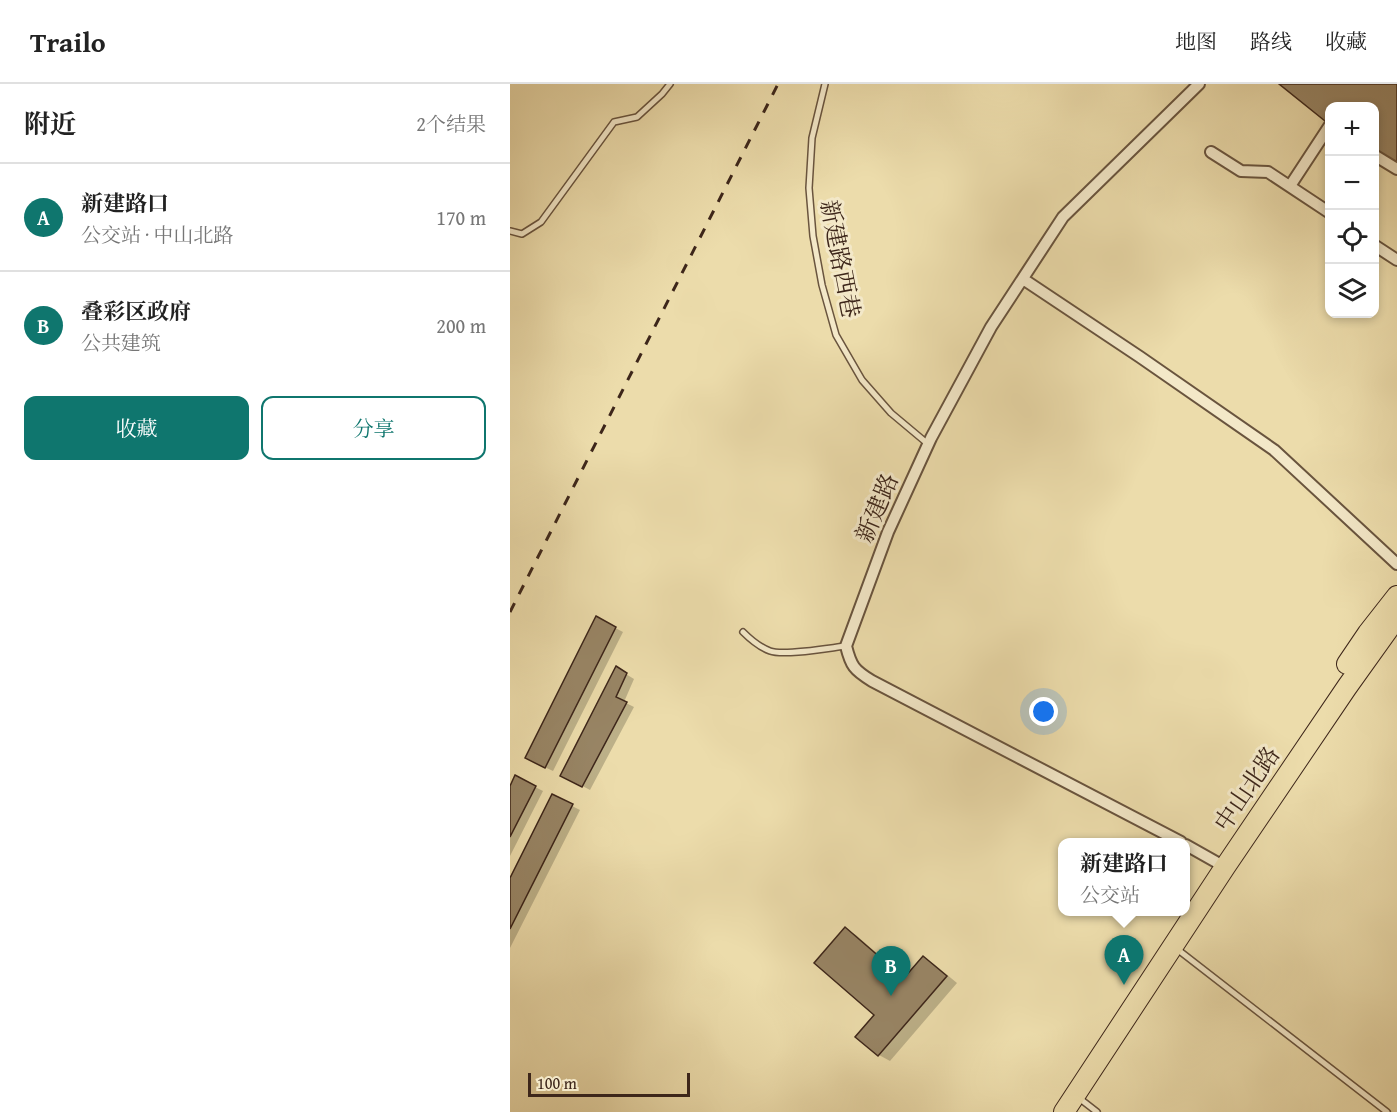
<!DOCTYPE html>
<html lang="zh">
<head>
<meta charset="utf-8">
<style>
  :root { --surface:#fff; --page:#f6f6f6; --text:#222; --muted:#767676; --line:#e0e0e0; --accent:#0f766e }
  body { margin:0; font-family:"Gentium Book Plus","Noto Serif SC",serif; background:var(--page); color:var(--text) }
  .controls { position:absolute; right:18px; top:18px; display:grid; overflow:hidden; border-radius:12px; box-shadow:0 3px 9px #0003 }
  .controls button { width:54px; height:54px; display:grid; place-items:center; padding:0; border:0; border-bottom:2px solid var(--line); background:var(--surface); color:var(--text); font:30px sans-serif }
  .scale { position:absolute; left:18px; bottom:15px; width:162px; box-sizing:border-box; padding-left:6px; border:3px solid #3d261a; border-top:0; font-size:16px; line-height:21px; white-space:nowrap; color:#3d261a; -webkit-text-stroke:4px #f3e8c8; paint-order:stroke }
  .you { position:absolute; left:534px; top:628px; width:21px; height:21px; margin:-15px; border:4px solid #fff; border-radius:50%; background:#1a73e8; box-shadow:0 0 0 9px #1a73e833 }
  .badge { display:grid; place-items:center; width:39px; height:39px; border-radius:50%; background:var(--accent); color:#fff; font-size:20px; font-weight:700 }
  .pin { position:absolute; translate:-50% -50px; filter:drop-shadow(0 2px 3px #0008) }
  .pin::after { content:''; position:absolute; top:32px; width:21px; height:18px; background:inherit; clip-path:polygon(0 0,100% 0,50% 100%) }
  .popup { position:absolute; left:548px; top:754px; width:132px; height:78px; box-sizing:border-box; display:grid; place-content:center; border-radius:12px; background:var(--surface); filter:drop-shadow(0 2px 4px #0005); font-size:20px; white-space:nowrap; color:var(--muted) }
  .popup b { font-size:22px; color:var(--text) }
  .popup::after { content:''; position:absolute; left:50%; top:100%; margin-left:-12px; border:12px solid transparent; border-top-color:var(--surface) }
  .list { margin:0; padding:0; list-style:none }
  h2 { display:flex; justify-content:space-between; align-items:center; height:78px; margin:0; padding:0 24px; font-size:26px }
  h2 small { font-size:20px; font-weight:400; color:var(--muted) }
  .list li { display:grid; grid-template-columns:39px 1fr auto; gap:18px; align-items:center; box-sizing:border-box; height:108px; padding:0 24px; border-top:2px solid var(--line) }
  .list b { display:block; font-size:22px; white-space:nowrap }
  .list p { margin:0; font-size:20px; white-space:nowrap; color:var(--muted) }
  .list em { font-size:20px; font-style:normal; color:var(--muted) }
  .actions { display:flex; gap:12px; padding:18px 24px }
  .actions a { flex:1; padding:14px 0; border:2px solid var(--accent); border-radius:12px; text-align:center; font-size:21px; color:var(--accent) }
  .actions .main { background:var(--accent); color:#fff }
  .icon { flex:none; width:33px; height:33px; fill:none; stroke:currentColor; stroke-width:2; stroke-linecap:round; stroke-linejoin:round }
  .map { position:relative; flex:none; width:887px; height:1028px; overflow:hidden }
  header { display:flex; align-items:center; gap:36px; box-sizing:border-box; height:84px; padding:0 30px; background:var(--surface); border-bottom:2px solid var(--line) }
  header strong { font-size:28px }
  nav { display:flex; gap:33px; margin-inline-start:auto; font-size:21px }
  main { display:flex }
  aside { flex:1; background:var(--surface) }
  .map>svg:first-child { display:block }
  .shadow { fill:#0003 }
  .building { fill:#988565; stroke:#3d261a; stroke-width:1.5 }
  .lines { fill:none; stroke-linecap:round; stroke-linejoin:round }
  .lane-casing { stroke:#69543e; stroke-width:8 }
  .street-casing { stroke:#69543e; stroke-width:14 }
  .highway-casing { stroke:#3d261a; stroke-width:22 }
  .lane { stroke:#f3e8c8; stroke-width:5 }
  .street { stroke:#f3e8c8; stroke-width:10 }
  .highway { stroke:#ecdcab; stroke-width:20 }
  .rail { stroke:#3d261a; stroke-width:3; stroke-dasharray:10 10; stroke-linecap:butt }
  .labels { text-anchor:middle; stroke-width:6; stroke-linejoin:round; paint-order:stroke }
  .street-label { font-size:24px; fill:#3d261a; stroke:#f3e8c8 }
</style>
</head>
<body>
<header>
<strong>Trailo</strong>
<nav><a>地图</a><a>路线</a><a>收藏</a></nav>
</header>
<main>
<aside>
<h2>附近<small>2个结果</small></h2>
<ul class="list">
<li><span class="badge">A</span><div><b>新建路口</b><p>公交站 · 中山北路</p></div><em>170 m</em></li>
<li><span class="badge">B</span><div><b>叠彩区政府</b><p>公共建筑</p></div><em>200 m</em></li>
</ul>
<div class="actions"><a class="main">收藏</a><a>分享</a></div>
</aside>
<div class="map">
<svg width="887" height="1028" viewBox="0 0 887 1028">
  <rect width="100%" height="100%" fill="#ecdcab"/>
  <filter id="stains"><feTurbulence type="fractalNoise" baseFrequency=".00333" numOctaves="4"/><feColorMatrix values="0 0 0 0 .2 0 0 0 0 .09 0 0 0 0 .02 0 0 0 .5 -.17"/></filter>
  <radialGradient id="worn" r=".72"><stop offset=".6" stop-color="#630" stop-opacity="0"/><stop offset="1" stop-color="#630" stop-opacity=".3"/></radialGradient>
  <!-- shadow -->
  <path class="shadow" d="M772,0H887L864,22H820Z
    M86,534L113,548L43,687L24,678Z
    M106,584L124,595L114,618L124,623L80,706L52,691Z
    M25,703L33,707L0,772V705Z
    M62,722L70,726L0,864V797Z
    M335,845L346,851L395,894L413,874L424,880L447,899L380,977L369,971L366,931Z"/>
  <!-- building -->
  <path class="building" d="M769,0H887V85L864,71V22H820V41Z
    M86,532L106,543L35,684L15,674Z
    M106,582L117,589L106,613L117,618L72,703L50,692Z
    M5,691L26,702L0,753V702Z
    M42,710L63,720L0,845V794Z
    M335,843L394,894L413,872L437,892L368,972L345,953L364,931L304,879Z"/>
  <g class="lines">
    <defs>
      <path id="lane" d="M315,0L302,54L299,104L303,152L312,201L326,251L352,296L381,329L418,360
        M0,147L12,150L31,138L104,38L127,33L152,10L160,0
        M233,548C241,556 249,563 260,567C274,572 319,564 336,562
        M667,865L877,1028
        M569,1014L587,1028"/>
      <path id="street" d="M701,68L731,87L758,88L820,129
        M864,71L887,85
        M780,102L820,41
        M864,161L887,176
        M513,195L630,273L764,366L887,480
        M671,758L362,597C344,586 341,582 336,562L378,448L421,354L481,243L553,133L689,0
        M676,761L715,783"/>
      <path id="highway" d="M837,580L858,549L887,512
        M554,1028L715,783L837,603L887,533"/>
    </defs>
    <!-- lane casing -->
    <use href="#lane" class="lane-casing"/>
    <!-- street casing -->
    <use href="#street" class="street-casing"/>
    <!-- highway casing -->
    <use href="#highway" class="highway-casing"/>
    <!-- lane -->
    <use href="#lane" class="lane"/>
    <!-- street -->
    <use href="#street" class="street"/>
    <!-- highway -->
    <use href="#highway" class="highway"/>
    <!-- rail -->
    <path class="rail" d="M0,528L268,0"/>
  </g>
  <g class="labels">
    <!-- street labels -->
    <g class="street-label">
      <text transform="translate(330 175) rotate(79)" y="8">新建路西巷</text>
      <text transform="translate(367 424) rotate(-67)" y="8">新建路</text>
      <text transform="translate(737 705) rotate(-56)" y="8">中山北路</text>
    </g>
  </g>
  <rect width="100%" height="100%" filter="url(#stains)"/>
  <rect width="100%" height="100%" fill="url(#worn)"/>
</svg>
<div class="controls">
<button>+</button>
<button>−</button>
<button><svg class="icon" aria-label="locate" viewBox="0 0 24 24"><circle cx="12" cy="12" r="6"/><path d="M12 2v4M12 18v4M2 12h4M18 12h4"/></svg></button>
<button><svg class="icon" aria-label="layers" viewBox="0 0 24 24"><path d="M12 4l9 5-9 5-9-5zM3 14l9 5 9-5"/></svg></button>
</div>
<div class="scale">100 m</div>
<div class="you"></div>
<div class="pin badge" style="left:614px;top:901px">A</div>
<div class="popup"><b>新建路口</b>公交站</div>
<div class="pin badge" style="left:381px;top:912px">B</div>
</div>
</main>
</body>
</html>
